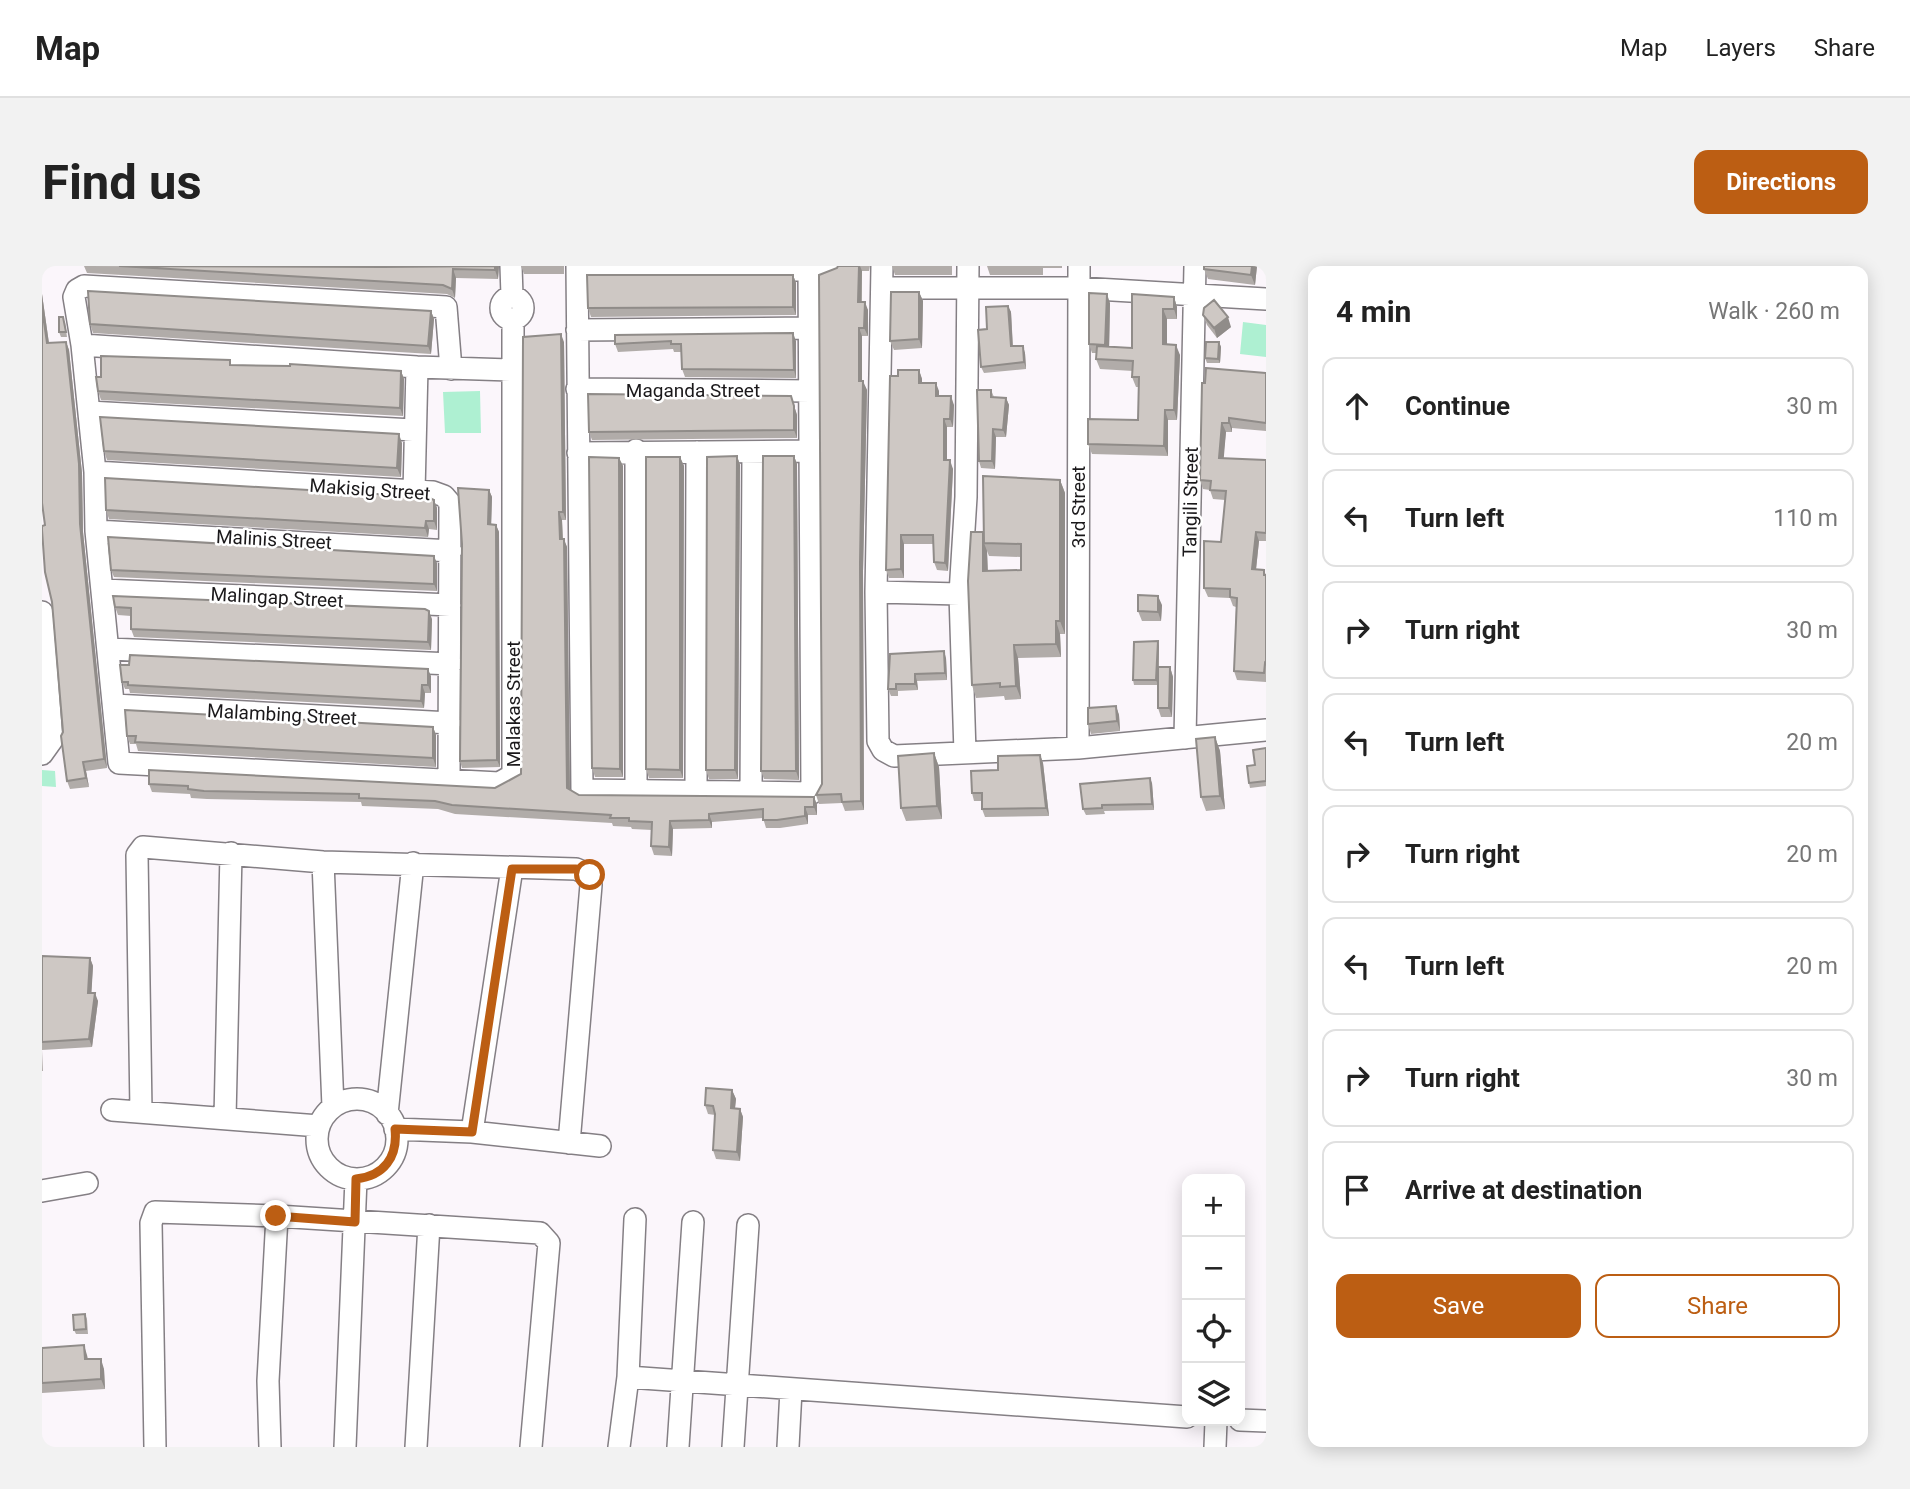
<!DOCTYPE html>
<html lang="en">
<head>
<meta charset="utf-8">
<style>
  :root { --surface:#fff; --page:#f2f2f2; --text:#222; --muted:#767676; --line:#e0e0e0; --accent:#bc5e13 }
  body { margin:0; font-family:Roboto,sans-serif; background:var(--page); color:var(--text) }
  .controls { position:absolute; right:21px; bottom:21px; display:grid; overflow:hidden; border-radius:14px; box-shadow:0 4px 18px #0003 }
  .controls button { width:63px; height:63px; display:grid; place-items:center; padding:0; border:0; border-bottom:2px solid var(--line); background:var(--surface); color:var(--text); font:35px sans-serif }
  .stop { position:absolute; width:21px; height:21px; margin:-16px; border:5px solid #bc5e13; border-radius:50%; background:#fff }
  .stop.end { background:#bc5e13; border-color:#fff; box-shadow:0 2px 7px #0008 }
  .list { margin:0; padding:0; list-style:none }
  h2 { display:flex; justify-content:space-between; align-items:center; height:91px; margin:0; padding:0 28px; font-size:30px }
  h2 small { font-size:23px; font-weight:400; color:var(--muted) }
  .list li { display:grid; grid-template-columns:46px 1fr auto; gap:21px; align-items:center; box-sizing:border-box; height:98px; margin:0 14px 14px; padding:0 14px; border:2px solid var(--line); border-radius:14px }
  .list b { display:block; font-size:26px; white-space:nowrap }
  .list em { font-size:23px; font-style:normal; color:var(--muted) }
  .actions { display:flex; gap:14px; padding:21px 28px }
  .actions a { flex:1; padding:16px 0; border:2px solid var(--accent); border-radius:14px; text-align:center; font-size:24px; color:var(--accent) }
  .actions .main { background:var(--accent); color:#fff }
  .icon { flex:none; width:38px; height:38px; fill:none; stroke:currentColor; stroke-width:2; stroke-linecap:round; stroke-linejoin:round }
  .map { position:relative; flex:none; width:1224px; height:1181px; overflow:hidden; border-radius:14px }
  header { display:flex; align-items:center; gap:42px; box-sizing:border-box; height:98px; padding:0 35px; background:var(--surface); border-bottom:2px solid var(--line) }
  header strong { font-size:33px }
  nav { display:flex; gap:38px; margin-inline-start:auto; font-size:24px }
  .intro { display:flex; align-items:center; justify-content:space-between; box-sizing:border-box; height:168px; padding:0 42px }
  h1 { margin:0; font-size:49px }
  .button { padding:18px 32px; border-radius:14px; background:var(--accent); color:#fff; font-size:24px; font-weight:700 }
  main { display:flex; gap:42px; padding:0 42px }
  aside { flex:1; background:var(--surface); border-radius:14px; box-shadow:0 4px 18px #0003 }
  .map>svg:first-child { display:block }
  .green { fill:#aef0d2 }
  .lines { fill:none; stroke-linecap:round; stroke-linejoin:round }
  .minor-casing { stroke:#847f84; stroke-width:24 }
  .minor { stroke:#fff; stroke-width:21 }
  .wall { fill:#b1aca9; fill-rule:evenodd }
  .shaded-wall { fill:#908c89 }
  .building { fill:#cec8c4; stroke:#908c89; stroke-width:2 }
  .route { stroke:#bc5e13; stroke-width:9 }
  .labels { text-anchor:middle; stroke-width:5; stroke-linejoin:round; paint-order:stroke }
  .street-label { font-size:19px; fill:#1a181a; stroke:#fff }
</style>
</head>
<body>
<header>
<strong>Map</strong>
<nav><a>Map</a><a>Layers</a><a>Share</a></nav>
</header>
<div class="intro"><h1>Find us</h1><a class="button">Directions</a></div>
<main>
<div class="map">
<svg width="1224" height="1181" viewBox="0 0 1224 1181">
  <rect width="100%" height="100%" fill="#fbf6fb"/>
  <!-- green -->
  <path class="green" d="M1201,56L1224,59V91L1198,88Z
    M438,125L439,167H403L401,126Z
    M0,504L13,505L14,521L0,520Z"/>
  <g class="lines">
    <defs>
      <path id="minor" d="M469,0L470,30
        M535,0L540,524L770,527L767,4
        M840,0L834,326L836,475L841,484L852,490L1036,482L1224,464
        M535,4H784L790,0
        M841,22H1037L1224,33
        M459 42a11 11 0 1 1 22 0a11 11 0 1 1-22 0Z
        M535,64L767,62
        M40,79L375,101L470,104
        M409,103L404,41L42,20L35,24L32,31L40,79L53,206L54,265L77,497L457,517L471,509V54
        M535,123L768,125
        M47,146L371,164
        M536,187L769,185
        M53,206L391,226L402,230L408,237L407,512
        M372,226L375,101
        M54,265L409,285
        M61,324L408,339
        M834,326L918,328
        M0,346L10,474L0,488
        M68,383L409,398
        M72,439L408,457
        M1143,472L1153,0
        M1036,482L1037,0
        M923,487L918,328L924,231L926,0
        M594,525V184
        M654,525L655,186
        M709,526L711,186
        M281,596L291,841
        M275 873a40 40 0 1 1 80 0a40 40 0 1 1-80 0Z
        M70,844L277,860
        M99,845L95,589L101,581L281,596L534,603L548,609L549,619L527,877
        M345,848L371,597
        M183,852L189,587
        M353,863L430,866L558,880
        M430,866L470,602
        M0,925L45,917
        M586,1111L1145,1151
        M1198,1154L1224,1155
        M113,1181L109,957L113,946L235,950L498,967L507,977L489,1181
        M228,1181L226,1115L235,950
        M303,1181L314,913
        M374,1181L387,959
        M577,1181L586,1111L593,953
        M636,1181L651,956
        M691,1181L706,959
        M746,1181L749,1124
        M1173,1181L1174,1155"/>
    </defs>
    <!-- minor casing -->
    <use href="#minor" class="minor-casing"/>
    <!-- minor -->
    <use href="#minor" class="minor"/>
  </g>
  <!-- wall -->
  <path class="wall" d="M42,0L341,1L457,0L456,13L414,12L413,32L405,28L45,7Z
    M479,0H522V8H482Z
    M796,0H828L827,5H820V36L826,44V70H820V115L825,124L821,306L822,544L803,545L800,537L777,538L774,529L780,518L795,2Z
    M850,0H910V9H853Z
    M945,0H1020V2H1001V9H948Z
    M1215,0L1213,19L1166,13L1162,3Z
    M751,9L754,17V49L549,51L546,42Z
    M877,26L881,35L880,82L852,84L848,75Z
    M0,28L7,77L24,76L27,84L40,207L41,266L65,502L44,505L47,521L28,523L25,515L3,259L0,237Z
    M1090,28L1132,31L1135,41V53H1125V78L1138,89L1135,154H1126V190L1050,188L1046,178L1096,154V121H1094L1090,111L1091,105L1058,103L1054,93L1055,87H1050L1047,78L1068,37L1067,80L1090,82Z
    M966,40L969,46L971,80L983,87L984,103L942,107L939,101L945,63Z
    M389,45L392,53L389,88L51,67L48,58Z
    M1161,49L1189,61L1175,72L1165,59Z
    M23,56L25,71H19L17,66Z
    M573,69L754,75V112L643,111L640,103V86H632L631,83L576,86L573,78Z
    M522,76L524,254H520L521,273L525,281L528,524L537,529L772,531L775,539V549H766V558L738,562H724L721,552L670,556V562L631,563L630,590L612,589L609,580L610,564L590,563L589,561L571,560L570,557L413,548L396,543L320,540L319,536L165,533L149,532L148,528L110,526L107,518L453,522L479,508Z
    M1177,76L1179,81L1178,97H1165L1163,92Z
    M190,99L359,105L362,113L361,150L59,134L56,125Z
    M877,104L880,113V117L897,125V130L912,139L911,161H905V194L911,203L906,305L895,304L892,296L891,278H862V312H847L844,304L856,110Z
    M1224,107V165L1190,162V166H1184L1181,192L1224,194V275H1217L1214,304H1222L1224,309V416L1195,414L1192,405L1194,341L1191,340L1188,332L1166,331L1162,322L1179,276L1183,234L1171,233L1168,224L1161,223L1158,214L1163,117Z
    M949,124L952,131L964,132L967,139L964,171H954L953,203L939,202L937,195Z
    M749,130L755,149V172L550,174L547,166Z
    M360,177L359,211L65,194L62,185Z
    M695,190L698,199L696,513H667L664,504Z
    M752,190L755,198L757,514L722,513L719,505Z
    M638,191L642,200L641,512H607L604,503Z
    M577,192L581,200V511H553L550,502Z
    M1018,214L1023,227V368H1018L1019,391L976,392L979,433L963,434L962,430L934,432L930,419L942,271ZM945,285L947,290L979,291V304H946Z
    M447,224L450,231L449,258L454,259L457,266L458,501L420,502L418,495L420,278Z
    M392,234L395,242V264L387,263L386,271L67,253L64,244Z
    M395,297V325L72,311L69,304Z
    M1120,339L1119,355H1100L1096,345Z
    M73,341L390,353L389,384L92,371L89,363V350L76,349Z
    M1116,375L1117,380V401H1128L1131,411L1130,451H1119L1116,442V419H1092L1091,414Z
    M848,388L904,392L905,414L875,415L876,424L856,425V430H849L846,423Z
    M389,410V427H383L382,442L88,427L87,423H83L80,416Z
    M1074,440L1077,449L1078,465L1049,468L1046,458Z
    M391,461L394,469V501L96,485L94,478H88L85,470Z
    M1173,471L1178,485L1183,543L1164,545L1159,531Z
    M1224,482V520L1208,522L1207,517L1213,499Z
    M892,487L897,501L900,553L864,555L859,542Z
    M998,489L1001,497L1007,550L943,551L940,543V535H932L930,527L956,504Z
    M1110,517L1112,544L1062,545L1063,548L1044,549L1041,543Z
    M0,690L48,692L51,700L49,727L56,735L50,781L0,784L1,805H0Z
    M690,824L694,833L693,842L698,843L701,851L698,895L674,893L671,884L673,849L666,848L663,839Z
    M43,1048L45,1053L46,1068H34L32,1064Z
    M0,1082L45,1089L46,1093L62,1103L63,1123L0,1127Z"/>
  <!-- shaded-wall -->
  <path class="shaded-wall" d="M453,0H457L456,13L453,4Z
    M817,0H818L820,5L819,44L816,36Z
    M1210,0H1215L1213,19L1209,9Z
    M411,3L414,12L413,32L410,23Z
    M751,9L754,17V49L751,41Z
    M877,26L881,35L880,82L877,73Z
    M0,28L8,85L5,77L0,42Z
    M1065,28L1068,37L1067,88L1063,79Z
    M1132,31L1135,41V53L1132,43Z
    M823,36L826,44V70L822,62Z
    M966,40L969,46L971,87L969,80Z
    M1121,43L1125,53V88L1121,78Z
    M389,45L392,53L389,88L386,80Z
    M1186,51L1189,61L1175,72L1172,62Z
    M817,62L820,70V124L817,115Z
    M751,67L754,75V112L752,104Z
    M519,68L522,76L524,254L521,246Z
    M24,76L27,84L40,207L41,266L65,502L62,493L38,258Z
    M1177,76L1179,81L1178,97L1176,93Z
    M1134,79L1138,89L1135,154L1132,144Z
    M981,80L983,87L984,103L982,96Z
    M877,104L880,113V125L877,117Z
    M359,105L362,113L361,150L358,142Z
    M821,115L825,124L821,306L822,544L819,535L818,297Z
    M894,117L897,125V138L894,130Z
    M749,130L755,149V172L752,164Z
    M909,130L912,139L911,161L908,153Z
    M964,132L967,139L964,171L961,164Z
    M1123,144L1126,154V190L1122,180Z
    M1187,152L1190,162V166L1187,157Z
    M902,153L905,161V202L902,194Z
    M1180,157L1184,166L1181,201L1177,192Z
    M951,163L954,171L953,203L950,195Z
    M357,168L360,177L359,211L355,202Z
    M695,190L698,199L696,513L693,504Z
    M752,190L755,198L757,514L754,505Z
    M638,191L642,200L641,512L638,504Z
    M577,192L581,200V511L578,503Z
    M908,194L911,203L906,305L903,297Z
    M1018,214L1023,227V368L1018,355Z
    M447,224L450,231L449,265L446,258Z
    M392,234L395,242V264L392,255Z
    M517,246L520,254L521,281L518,273Z
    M384,255L387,263L386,271L383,262Z
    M454,259L457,266L458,501L455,494Z
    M941,266L945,277H942L945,285L946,318L941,305Z
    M1214,266L1217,275L1213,312L1210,303Z
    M859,269L862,278V312L859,303Z
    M522,273L525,281L528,530L525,522Z
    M392,290L395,297V325L392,318Z
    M1116,330L1120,339L1119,355L1116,346Z
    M387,345L390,353L389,384L386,376Z
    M1014,355L1018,368L1019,391L1014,378Z
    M1116,375L1117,380L1116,419L1114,414Z
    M972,379L976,392L979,433L974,420Z
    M902,385L904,392L905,414L903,407Z
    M1128,401L1131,411L1130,451L1127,442Z
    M386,403L389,410V427L386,419Z
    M873,408L875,415L876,424L873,418Z
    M380,419L383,427L382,442L379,435Z
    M1074,440L1077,449L1078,465L1075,455Z
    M391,461L394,469V501L391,492Z
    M1173,471L1178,485L1183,543L1178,530Z
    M892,487L897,501L900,553L895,540Z
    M998,489L1001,497L1007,550L1004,542Z
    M41,496L44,505L47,521L44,512Z
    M1108,512L1110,517L1112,544L1110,538Z
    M772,531L775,539V549L772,541Z
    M763,541L766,549V558L763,550Z
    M667,548L670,556V562L667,554Z
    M628,555L631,563L630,590L627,581Z
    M48,692L51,700L49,735L46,727Z
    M53,727L56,735L50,781L47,773Z
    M690,824L694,833L692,851L689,842Z
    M698,843L701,851L698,895L695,886Z
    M42,1079L45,1089L46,1103L43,1093Z
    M59,1093L62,1103L63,1123L59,1113Z"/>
  <!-- building -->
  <path class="building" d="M77,0L341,1L453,0V4L411,3L410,23L401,19Z
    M796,0H817L816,36H823L822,62H817V115H821L818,297L819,535L800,536L799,528L774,529L780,518L777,9L795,2Z
    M1162,0H1210L1209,9L1162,3Z
    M545,9H751V41L546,42Z
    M46,25L389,45L386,80L48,58Z
    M849,26H877V73L848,75Z
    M1047,27L1065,28L1063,79L1047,78Z
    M1090,28L1132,31V43H1121V78L1134,79L1132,144H1123L1122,180L1046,178V153L1096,154L1097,111H1090L1091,95L1054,93L1055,80L1090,82Z
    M1172,34L1186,51L1172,62L1161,49L1162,42Z
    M966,40L969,80H981L982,96L939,101L936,64L945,63L944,41Z
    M0,42L5,77L24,76L37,198L38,258L62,493L41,496L44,512L25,515L19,470L21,466L10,336L3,306L0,264V260L3,259L0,237Z
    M17,51H21L24,66H17Z
    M751,67L752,104L640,103L639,78H629V75L573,78V69Z
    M519,68L521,246H517L518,273H522L525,522L537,529L772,531V541H763V550L735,554H721V543L667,548V554L628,555L627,581L609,580L610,556L587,555V552H568L569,549L410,539L393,535L317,532V528L162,525L146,523V520L107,518V504L453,522L479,508L481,71Z
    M1164,76H1177L1176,93L1163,92Z
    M59,90L188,94V99L248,100V98L359,105L358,142L56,125L54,111H59Z
    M1164,102L1224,107V157L1187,152V157H1180L1177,192L1224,194V267L1214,266L1210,303L1222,304V309H1224V398L1223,397L1222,407L1192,405L1195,332L1188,331V323L1162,322V275L1179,276L1184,225L1168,224L1169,215L1158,214L1160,117H1163Z
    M856,104H877V117H894V130H909L908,153H902V194H908L903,297L892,296L891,269H859V303L844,304L848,110H856Z
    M935,124H949V131L964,132L961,164L951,163L950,195H937Z
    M546,128L749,130L752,140V164L547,166Z
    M58,151L357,168L355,202L62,185Z
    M695,190L693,504H664L665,191Z
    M721,190H752L754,505H719Z
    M547,191L577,192L578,503L550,502Z
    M604,191H638V504L604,503Z
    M941,210L1018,214V355H1014V378L972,379L974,420L958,421V417L930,419L926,315L929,266H941V305L979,304V278L942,277Z
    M63,212L385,231L392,234V255H384L383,262L64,244Z
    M416,222L447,224L446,258L454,259L455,494L418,495L420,278Z
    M66,271L392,290V318L69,304Z
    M1096,329L1116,330V346L1096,345Z
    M71,330L383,343L387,345L386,376L89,363V342L73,341Z
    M1116,375L1114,414H1091L1092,376Z
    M902,385L903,407L873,408V418H854V423H846L848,388Z
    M88,389L386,403V419H380L379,435L86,419V416H80L78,399H87Z
    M1116,401H1128L1127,442H1116Z
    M1074,440L1075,455L1046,458V442Z
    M83,444L391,461V492L93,476L94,470H85Z
    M1173,471L1178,530L1159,531L1154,473Z
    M1224,482V515L1207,517L1205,500L1213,499L1211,484Z
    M892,487L895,540L859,542L856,490Z
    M998,489L1004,542L940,543V527H930L929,505L956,504V490Z
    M1108,512L1110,538L1060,539V542L1041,543L1038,518Z
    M0,690L48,692L46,727H53L47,773L0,776Z
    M664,822L690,824L689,842L698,843L695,886L671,884L673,848L671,840L663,839Z
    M43,1048L44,1063L32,1064L31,1049Z
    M42,1079L43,1093H59V1113L0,1117V1082Z"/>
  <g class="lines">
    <!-- route -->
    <path class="route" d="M234,950L313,956L314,913C342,910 356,891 353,863L430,866L470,603H534L548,609"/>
  </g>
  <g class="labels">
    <!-- street labels -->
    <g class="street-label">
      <text x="651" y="131">Maganda Street</text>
      <text transform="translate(328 223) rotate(4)" y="7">Makisig Street</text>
      <text transform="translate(1148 236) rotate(-89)" y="7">Tangili Street</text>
      <text transform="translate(1036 241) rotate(-90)" y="7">3rd Street</text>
      <text transform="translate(232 273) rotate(3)" y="7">Malinis Street</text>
      <text transform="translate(235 331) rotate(3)" y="7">Malingap Street</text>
      <text transform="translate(471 438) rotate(-90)" y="7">Malakas Street</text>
      <text transform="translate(240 448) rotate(3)" y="7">Malambing Street</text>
    </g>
  </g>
</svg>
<div class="controls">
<button>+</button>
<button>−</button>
<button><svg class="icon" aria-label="locate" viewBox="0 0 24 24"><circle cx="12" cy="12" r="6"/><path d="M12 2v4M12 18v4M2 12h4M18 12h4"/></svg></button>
<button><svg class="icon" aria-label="layers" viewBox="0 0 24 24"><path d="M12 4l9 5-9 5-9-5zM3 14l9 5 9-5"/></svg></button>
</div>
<div class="stop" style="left:548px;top:609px"></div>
<div class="stop end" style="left:234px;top:950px"></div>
</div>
<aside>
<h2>4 min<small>Walk · 260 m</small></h2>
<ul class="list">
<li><svg class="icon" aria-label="ahead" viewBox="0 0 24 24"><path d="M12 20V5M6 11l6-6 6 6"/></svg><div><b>Continue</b></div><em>30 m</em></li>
<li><svg class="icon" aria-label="left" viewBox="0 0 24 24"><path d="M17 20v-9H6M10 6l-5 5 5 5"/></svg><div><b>Turn left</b></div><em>110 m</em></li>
<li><svg class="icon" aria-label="right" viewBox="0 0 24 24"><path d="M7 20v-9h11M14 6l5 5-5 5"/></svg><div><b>Turn right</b></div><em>30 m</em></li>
<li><svg class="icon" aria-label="left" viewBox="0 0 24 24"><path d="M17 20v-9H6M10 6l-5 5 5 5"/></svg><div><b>Turn left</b></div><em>20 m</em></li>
<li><svg class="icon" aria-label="right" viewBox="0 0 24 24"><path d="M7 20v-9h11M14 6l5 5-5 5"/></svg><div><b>Turn right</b></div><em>20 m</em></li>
<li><svg class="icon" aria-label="left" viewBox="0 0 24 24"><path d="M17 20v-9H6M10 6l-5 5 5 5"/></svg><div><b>Turn left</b></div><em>20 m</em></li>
<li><svg class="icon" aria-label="right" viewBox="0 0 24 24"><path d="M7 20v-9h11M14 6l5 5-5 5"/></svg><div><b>Turn right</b></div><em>30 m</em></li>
<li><svg class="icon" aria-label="arrive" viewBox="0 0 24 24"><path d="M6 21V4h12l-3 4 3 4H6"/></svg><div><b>Arrive at destination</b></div></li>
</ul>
<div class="actions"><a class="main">Save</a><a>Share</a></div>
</aside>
</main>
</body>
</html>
